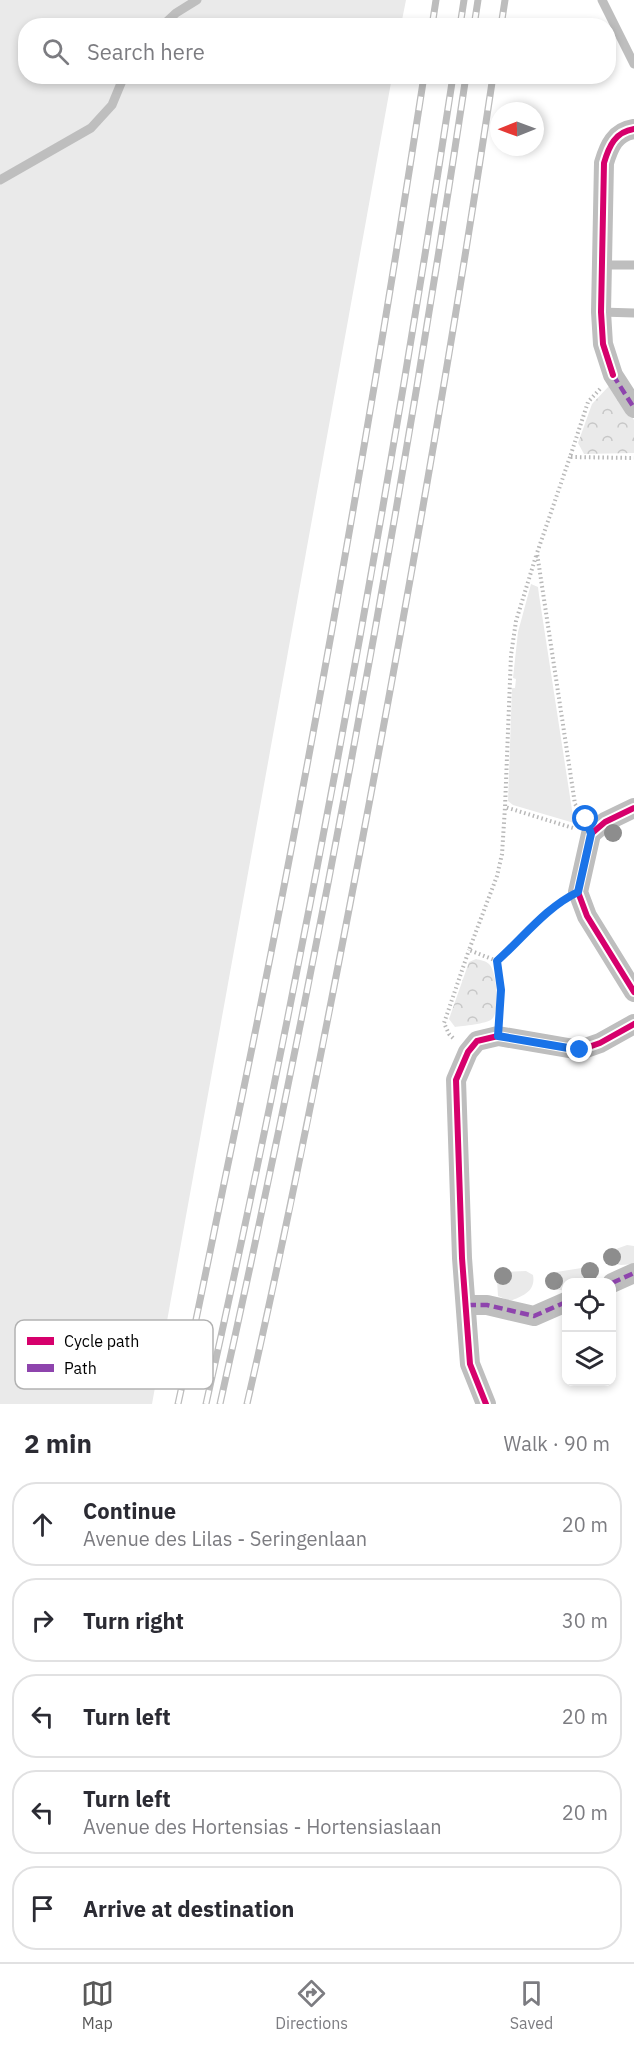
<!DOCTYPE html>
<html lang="en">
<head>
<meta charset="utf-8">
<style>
  :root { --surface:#fff; --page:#f7f7f7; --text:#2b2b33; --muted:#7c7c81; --line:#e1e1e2; --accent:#595959 }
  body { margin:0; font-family:"IBM Plex Sans",sans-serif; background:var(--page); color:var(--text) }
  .controls { position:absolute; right:18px; bottom:18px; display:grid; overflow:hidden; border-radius:12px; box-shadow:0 3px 9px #0003 }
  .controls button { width:54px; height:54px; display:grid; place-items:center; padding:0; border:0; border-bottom:2px solid var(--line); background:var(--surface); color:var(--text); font:30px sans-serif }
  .compass { position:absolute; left:490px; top:102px; width:54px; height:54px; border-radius:50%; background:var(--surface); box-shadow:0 3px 9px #0003; rotate:269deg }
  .stop { position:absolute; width:18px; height:18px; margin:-14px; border:4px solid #1a73e8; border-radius:50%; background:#fff }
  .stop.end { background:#1a73e8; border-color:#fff; box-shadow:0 2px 6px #0008 }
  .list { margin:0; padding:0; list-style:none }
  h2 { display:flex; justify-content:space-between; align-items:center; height:78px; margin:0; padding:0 24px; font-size:26px }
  h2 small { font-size:20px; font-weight:400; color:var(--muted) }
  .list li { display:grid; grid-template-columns:39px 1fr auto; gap:18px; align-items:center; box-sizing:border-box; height:84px; margin:0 12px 12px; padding:0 12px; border:2px solid var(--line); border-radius:24px }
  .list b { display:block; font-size:22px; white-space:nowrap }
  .list p { margin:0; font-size:20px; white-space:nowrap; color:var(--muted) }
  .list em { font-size:20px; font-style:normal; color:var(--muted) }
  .icon { flex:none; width:33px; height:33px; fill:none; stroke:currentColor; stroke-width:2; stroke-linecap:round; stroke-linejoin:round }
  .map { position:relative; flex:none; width:634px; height:1404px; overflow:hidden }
  .search { position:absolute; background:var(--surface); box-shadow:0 3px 9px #0003; left:18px; right:18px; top:18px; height:66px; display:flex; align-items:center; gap:15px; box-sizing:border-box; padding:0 21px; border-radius:24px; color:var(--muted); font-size:22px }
  .sheet { height:558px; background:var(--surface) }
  nav { display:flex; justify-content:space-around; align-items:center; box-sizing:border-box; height:84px; border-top:2px solid var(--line); background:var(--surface); font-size:16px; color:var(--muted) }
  nav a { display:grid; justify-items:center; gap:3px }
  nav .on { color:var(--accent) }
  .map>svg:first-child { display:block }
  .green { fill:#eaeaea }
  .forest { fill:url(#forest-crowns) }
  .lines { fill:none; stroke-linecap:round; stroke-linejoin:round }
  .path { stroke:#b8b8b8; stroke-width:4; stroke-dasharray:1.5 3; stroke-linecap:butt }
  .lane { stroke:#bebebe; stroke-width:9 }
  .street { stroke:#bebebe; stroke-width:20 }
  .rail-casing { stroke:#bdbdbd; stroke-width:7 }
  .rail { stroke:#fff; stroke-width:4.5; stroke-dasharray:14; stroke-linecap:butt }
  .quiet { stroke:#8e44ad; stroke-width:4.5; stroke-dasharray:9 4.5; stroke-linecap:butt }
  .cycleway-casing { stroke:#fff; stroke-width:10 }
  .cycleway { stroke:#d6006c; stroke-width:6 }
  .tree { fill:#8d8d8d }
  .route { stroke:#1a73e8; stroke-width:8 }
  .key { fill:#fff; stroke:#b2b2b2; stroke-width:1.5 }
  .key-label { font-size:16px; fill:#000 }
</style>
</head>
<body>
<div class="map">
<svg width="634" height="1404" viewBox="0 0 634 1404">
  <defs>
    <pattern id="forest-crowns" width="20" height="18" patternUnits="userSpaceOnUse" patternTransform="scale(1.5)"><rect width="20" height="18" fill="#eaeaea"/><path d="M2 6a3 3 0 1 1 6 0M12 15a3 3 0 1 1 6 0" fill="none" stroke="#c7c7c7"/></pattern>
  </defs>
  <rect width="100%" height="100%" fill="#fff"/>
  <!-- green -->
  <path class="green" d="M0,0H406L401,25L26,26V76L392,77L152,1404H0Z
    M531,584L538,587L539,595L574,823L513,805L508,801L512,688H515L516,679L513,678L518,632Z
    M627,1245L634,1246V1264L621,1265L607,1263L605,1257L608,1252Z
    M588,1267L593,1269V1275L582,1282H566V1291L549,1288L546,1286V1281L550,1273Z
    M526,1271L533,1275C536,1291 523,1296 510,1301L498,1296L497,1280L499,1274L504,1272Z"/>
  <!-- forest -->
  <path class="forest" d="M609,386L613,388L634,420V453L584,454L578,443L592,404Z
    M476,959C480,960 486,961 489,964C497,971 500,1012 492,1019C487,1024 462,1026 455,1027L449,1019L469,962Z"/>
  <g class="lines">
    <!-- path -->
    <path class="path" d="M600,389L588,402L570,457L634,458
      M570,457L537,553L575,804L583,815
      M536,556L516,621L511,655L505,807L573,828
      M497,961L469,950L497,876L502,854L505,807
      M500,1015L501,990L497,961L534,923L561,901
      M453,1038L449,1034L444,1023L469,950"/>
    <!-- lane -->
    <path class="lane" d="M602,0L634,64
      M162,26L176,13L197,0
      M0,180L91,128L112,105L124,76
      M602,265H634
      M601,312L634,313"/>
    <!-- street -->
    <path class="street" d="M634,129C615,132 609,146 604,163L601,312L603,344L613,375L634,408
      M634,808L605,822L591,834L578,892L587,916L634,992
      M612,1283L634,1273
      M467,1305H487L534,1316L566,1302
      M486,1404L470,1364L462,1258L456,1080L468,1052L477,1041L498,1036L580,1050L600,1043L634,1024"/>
    <defs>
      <path id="rail" d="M432,26L436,0
        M460,26L464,0
        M474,26L478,0
        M501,26L505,0
        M178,1404C197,1318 214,1231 232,1145C306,791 369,434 424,76
        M206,1404C304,965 385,521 453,76
        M220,1404C318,965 399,521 466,76
        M247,1404C289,1221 325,1036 360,852C409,594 454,336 493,76"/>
    </defs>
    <!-- rail casing -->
    <use href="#rail" class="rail-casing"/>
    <!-- rail -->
    <use href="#rail" class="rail"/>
    <!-- quiet -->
    <path class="quiet" d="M613,375L634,408
      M612,1283L634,1273
      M467,1305H487L534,1316L566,1302"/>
    <defs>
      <path id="cycleway" d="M613,375L603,344L601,312L604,163C609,146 615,132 634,129
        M634,808L605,822L591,834L578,892L587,916L634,992
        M486,1404L470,1364L462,1258L456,1080L468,1052L477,1041L498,1036L580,1050L600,1043L634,1024"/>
    </defs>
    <!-- cycleway casing -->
    <use href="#cycleway" class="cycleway-casing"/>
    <!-- cycleway -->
    <use href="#cycleway" class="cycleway"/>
  </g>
  <!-- trees -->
  <g class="tree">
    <circle cx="613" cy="833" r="9"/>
    <circle cx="612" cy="1257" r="9"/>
    <circle cx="590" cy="1271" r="9"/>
    <circle cx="503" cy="1276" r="9"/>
    <circle cx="554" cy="1281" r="9"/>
  </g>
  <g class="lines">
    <!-- route -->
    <path class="route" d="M580,1050L498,1036L501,990L497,961C524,937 545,908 578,892L591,834L586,819"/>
  </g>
  <!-- legend -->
  <rect x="15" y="1320" width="198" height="69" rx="9" class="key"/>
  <rect x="27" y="1337" width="27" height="8" fill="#d6006c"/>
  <rect x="27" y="1364" width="27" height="8" fill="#8e44ad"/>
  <g class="key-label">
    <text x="64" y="1347">Cycle path</text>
    <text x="64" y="1374">Path</text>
  </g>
</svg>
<div class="controls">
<button><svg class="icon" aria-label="locate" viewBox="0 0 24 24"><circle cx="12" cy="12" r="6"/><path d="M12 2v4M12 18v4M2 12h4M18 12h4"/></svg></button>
<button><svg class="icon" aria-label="layers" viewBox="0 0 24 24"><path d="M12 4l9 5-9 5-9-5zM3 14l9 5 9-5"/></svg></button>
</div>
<svg class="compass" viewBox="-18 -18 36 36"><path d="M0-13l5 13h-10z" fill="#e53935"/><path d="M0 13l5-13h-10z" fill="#7c7c81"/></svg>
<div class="stop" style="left:586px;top:819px"></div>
<div class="stop end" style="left:580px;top:1050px"></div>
<div class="search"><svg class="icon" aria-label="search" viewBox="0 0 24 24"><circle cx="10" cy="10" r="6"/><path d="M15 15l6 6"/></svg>Search here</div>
</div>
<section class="sheet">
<h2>2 min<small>Walk · 90 m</small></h2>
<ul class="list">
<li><svg class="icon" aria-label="ahead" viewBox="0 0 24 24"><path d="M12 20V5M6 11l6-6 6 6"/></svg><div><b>Continue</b><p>Avenue des Lilas - Seringenlaan</p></div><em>20 m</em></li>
<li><svg class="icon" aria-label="right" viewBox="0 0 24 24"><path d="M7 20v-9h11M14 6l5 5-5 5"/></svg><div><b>Turn right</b></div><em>30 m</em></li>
<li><svg class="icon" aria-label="left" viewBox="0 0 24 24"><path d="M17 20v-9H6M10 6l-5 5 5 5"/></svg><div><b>Turn left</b></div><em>20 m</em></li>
<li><svg class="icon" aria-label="left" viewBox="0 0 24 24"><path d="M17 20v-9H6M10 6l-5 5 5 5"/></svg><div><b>Turn left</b><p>Avenue des Hortensias - Hortensiaslaan</p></div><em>20 m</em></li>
<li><svg class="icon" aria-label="arrive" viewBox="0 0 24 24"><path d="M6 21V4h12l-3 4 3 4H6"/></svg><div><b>Arrive at destination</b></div></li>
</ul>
</section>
<nav>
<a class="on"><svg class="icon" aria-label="map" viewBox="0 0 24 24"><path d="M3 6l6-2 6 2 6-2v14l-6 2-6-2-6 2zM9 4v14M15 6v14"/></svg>Map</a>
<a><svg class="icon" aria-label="directions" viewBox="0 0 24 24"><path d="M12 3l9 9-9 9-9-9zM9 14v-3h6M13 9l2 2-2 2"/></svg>Directions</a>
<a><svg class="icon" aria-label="saved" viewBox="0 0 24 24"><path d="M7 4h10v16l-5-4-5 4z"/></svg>Saved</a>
</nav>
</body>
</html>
